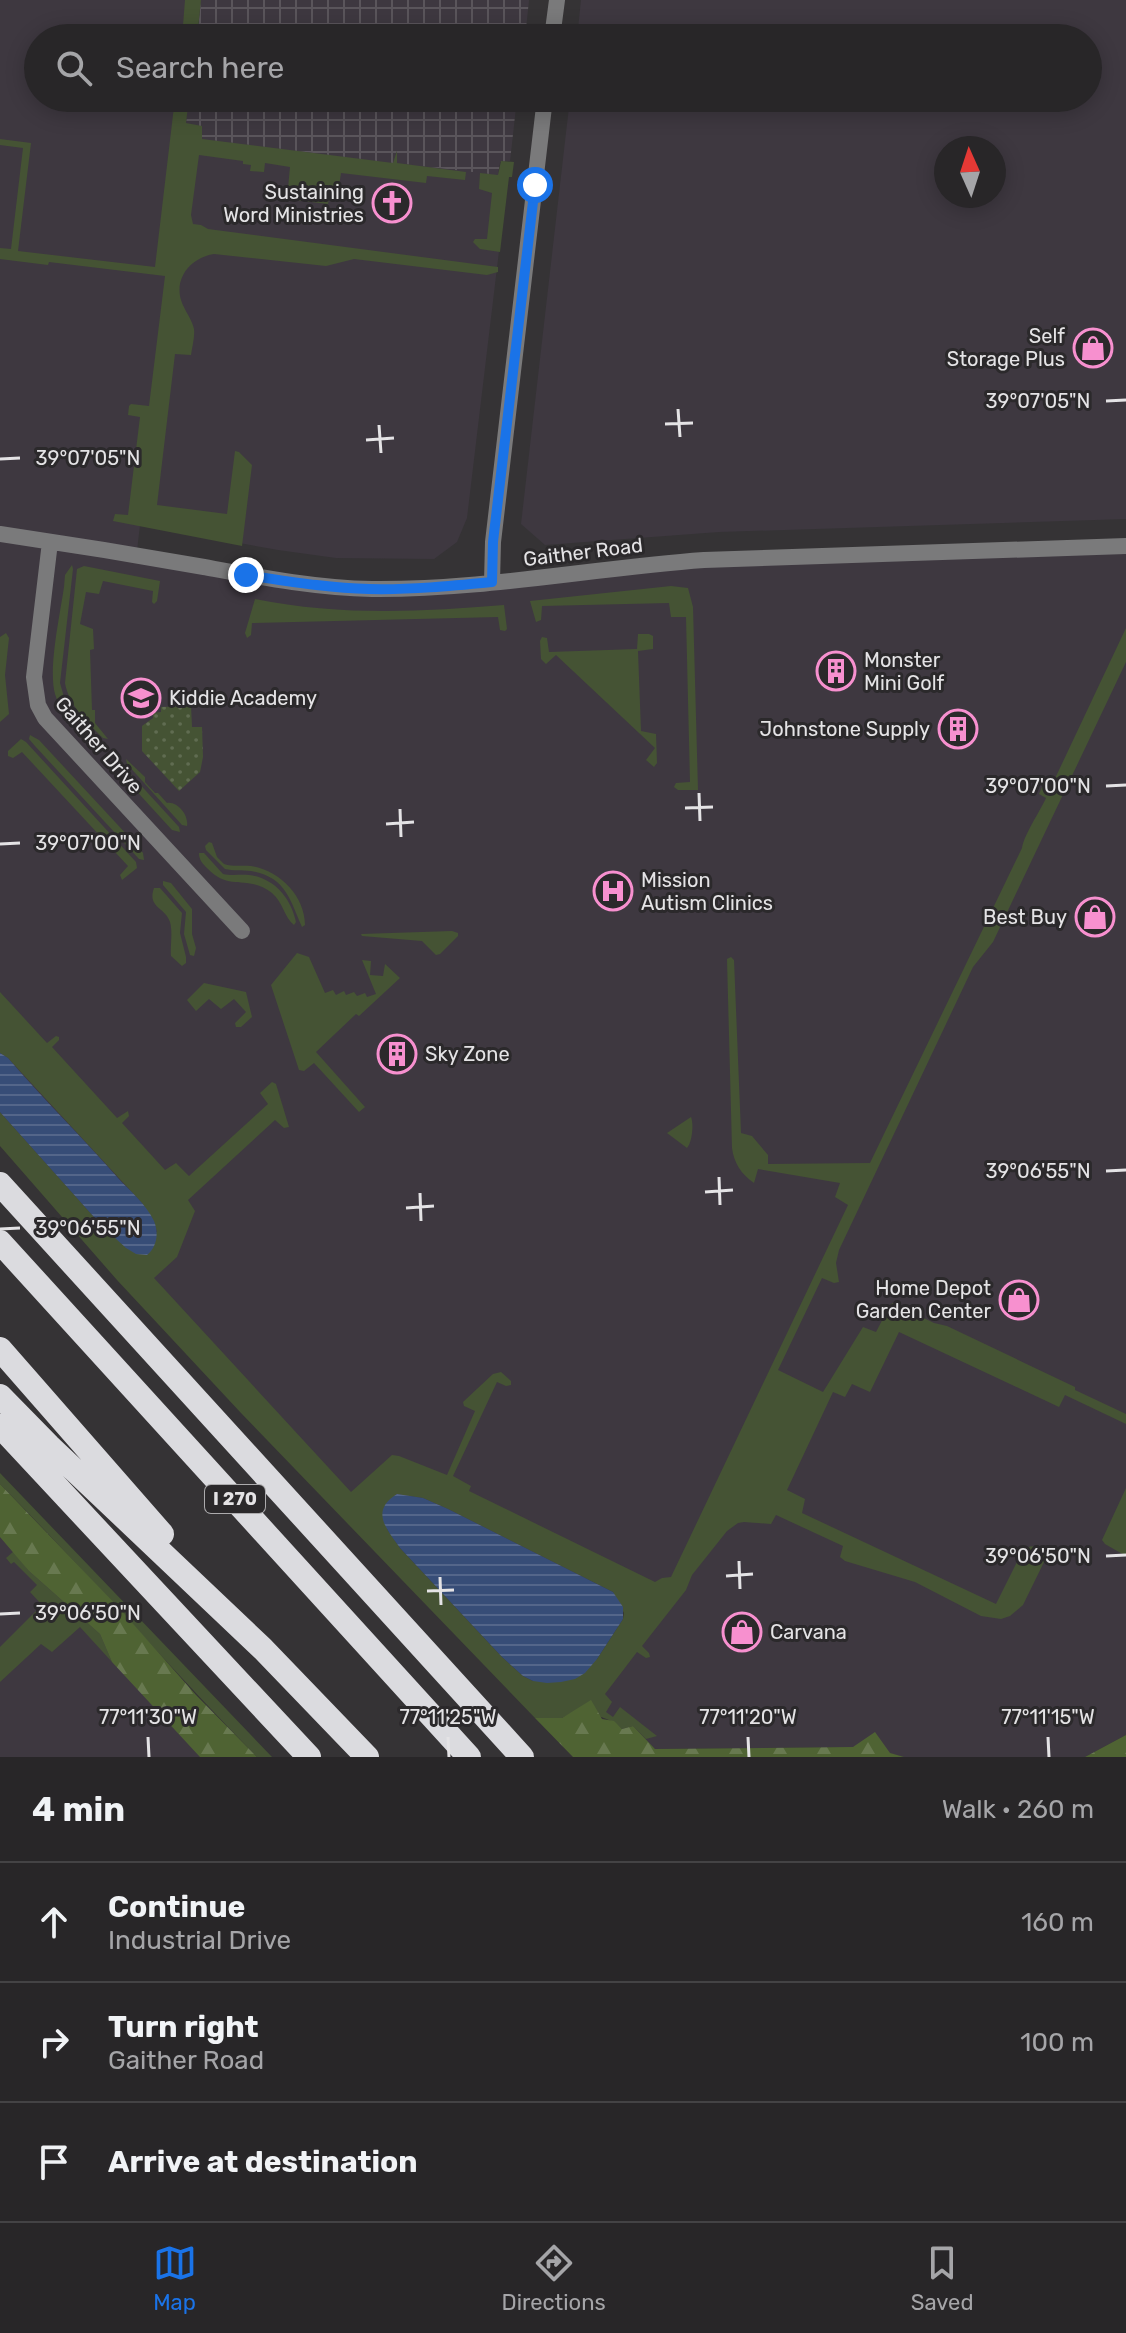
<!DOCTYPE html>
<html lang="en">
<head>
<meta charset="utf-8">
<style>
  :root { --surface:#282628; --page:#302e30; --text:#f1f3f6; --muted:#a5a5a8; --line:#444345; --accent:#1a73e8 }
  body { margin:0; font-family:Rubik,sans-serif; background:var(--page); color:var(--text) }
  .compass { position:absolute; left:934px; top:136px; width:72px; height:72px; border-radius:50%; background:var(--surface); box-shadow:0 4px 20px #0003; rotate:357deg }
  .stop { position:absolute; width:24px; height:24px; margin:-18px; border:6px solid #1a73e8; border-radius:50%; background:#fff }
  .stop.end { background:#1a73e8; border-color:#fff; box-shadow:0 2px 8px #0008 }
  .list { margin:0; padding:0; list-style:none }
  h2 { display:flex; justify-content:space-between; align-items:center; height:104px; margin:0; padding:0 32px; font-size:34px }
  h2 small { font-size:26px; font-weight:400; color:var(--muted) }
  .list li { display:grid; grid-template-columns:52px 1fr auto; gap:24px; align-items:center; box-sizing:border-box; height:120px; padding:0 32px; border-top:2px solid var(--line) }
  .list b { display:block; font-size:30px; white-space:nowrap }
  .list p { margin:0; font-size:26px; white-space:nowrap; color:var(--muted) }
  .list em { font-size:26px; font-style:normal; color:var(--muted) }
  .icon { flex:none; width:44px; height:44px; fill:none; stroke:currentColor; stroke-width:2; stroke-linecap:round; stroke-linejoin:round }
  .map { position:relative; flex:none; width:1126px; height:1757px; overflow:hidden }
  .search { position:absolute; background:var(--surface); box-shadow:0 4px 20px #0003; left:24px; right:24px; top:24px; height:88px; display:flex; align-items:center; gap:20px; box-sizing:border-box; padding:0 28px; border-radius:44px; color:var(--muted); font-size:30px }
  .sheet { height:464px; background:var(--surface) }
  nav { display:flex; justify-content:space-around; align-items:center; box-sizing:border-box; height:112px; border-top:2px solid var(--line); background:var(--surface); font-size:22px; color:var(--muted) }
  nav a { display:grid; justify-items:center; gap:4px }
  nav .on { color:var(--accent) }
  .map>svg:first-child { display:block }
  .built { fill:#3e3840; fill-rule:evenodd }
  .industrial { fill:url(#industrial-grid) }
  .grass { fill:#455334; fill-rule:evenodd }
  .forest { fill:url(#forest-firs) }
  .park { fill:url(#park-dots) }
  .water { fill:url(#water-rules) }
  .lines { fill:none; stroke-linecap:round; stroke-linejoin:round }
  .minor { stroke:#7a7a7b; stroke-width:16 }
  .highway { stroke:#dbdbdf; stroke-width:24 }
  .route { stroke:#1a73e8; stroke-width:10 }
  .ticks { fill:none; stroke:#e4e3e5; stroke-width:3 }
  .labels { text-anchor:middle; stroke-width:6; stroke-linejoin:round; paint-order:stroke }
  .shield { fill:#2b292b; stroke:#acabad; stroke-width:2 }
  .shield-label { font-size:18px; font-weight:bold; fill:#e4e3e5 }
  .poi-label { font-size:20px; fill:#e4e3e5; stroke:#2b292b; text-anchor:end }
  .street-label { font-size:20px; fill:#e4e3e5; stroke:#2b292b }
  .ticks-label { font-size:20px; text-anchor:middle; fill:#e4e3e5; stroke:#2b292b; stroke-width:6; stroke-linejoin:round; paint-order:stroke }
</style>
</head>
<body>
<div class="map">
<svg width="1126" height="1757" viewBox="0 0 1126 1757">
  <defs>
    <pattern id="industrial-grid" width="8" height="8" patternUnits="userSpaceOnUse" patternTransform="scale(2)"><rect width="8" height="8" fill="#3e3840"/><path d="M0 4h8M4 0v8" fill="none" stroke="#5a555b"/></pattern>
    <pattern id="forest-firs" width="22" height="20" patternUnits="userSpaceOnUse" patternTransform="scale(2)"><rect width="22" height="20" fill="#4f6333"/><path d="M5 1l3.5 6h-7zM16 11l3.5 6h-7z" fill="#687950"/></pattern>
    <pattern id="park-dots" width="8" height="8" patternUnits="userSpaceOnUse" patternTransform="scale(2)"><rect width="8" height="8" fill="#455334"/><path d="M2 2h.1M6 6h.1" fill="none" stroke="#606c51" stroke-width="1.8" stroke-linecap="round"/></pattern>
    <pattern id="water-rules" width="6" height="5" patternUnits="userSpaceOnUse" patternTransform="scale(2)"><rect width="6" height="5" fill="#374d77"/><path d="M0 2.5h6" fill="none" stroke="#54668a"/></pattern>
  </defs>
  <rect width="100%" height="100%" fill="#353335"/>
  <!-- built -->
  <path class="built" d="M0,0H194L189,38H38V98H182L508,176L467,518L457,542L434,559L336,558L278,550L140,525L136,560L324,590L638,569L1126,549V1735L1085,1757H904L864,1747L655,1749L633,1726L607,1716L594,1700L666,1599L345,1516L0,1143Z
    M581,0H1126V519L719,532L545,545L521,524L570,98H1088V38H577ZM946,148H994V196H946Z
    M0,1523L222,1757H0Z"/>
  <!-- industrial -->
  <path class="industrial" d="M201,0H529L525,38H197Z
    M189,98H517L510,161L500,162L498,175L396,163L397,151L393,163L202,139L186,123Z"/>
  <!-- grass -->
  <path class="grass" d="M185,0H201L197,38H182Z
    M175,98H189L186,123L202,126V139L393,163L397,151V163L466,172L465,180L427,176L426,183L341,173L338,193L330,192L328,204L287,199L290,167L265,163L264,172L250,171L251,165L243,164V161L199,155L191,215L193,224L201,225L208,229L498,267V272L487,275L354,259L326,266L214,254C193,257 174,276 181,300C184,310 192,319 194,329C195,337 192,347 191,355L175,354L157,505L227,514L235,451L239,452L252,465L242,546L113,521L115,514L128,515L140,417L128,415L129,406L131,404L149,406L165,276L49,262L48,265L0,259V248L11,249L23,148L0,145V139L31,143L18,251L155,267Z
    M501,161L514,162L512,177H509L500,252L480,249L473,242L475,239H487L492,193L479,189L480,173L498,175Z
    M72,565L73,569L60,683L64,697L71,708L100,741L99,746C89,743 83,733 76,726C67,716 59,707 55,694C48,669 60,615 64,587L65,575Z
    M84,566L160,581L157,601L154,604L152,602L153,591L103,581L99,594L86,592L80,624L93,629L94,649L90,650L92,710H95V723L108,739L103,738C87,722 69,706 65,683L77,569Z
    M671,586L688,588L693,607L698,790H678L674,787L676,783L690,782L686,617H671L669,603L542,606L541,620L536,622L530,601Z
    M255,599C338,616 421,612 504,605L507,629L505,631L500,630L498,617L252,623L251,635L247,638L245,633Z
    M1126,628V662L993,942L973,967L839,1250L836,1263L839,1282L834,1283L822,1278L778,1370L823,1392L863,1327L876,1332L890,1305L893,1303L934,1323L947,1326L1075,1387V1390L1126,1414V1424L1065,1395L1059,1407L899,1332L870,1392L852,1384L845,1397L833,1392L787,1490L805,1499L802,1513L996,1604L1023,1550C1030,1544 1042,1545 1046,1554L1045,1560L1023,1605L1010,1616L1001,1619L981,1616L915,1582L845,1561L840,1557L843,1546L776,1515L771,1524L744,1522L738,1523L727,1531L692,1575L686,1590L642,1646L649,1653L650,1657L646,1658L637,1652L605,1694L612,1702L606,1712L613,1717L620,1707L657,1736L646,1739L633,1726L622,1729C612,1718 593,1715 579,1709L562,1718H535L241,1413L117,1280L0,1146V1112L102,1226L157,1232L154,1222L142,1203L8,1058L0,1053V992L47,1043L56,1036L59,1037V1040L52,1047L117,1118L128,1111L129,1116L122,1123L165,1170L176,1163L189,1176L268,1104L260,1093L272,1082L276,1084L289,1127L284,1128L275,1120L188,1200L195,1211L177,1257L154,1278L351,1492L392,1455L399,1456L447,1475L475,1411L464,1406L463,1402L493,1374L501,1372L511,1381V1385L506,1386L497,1382L453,1476L471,1486L469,1491L655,1582L662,1578L671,1577L848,1205L835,1197L840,1183L758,1169L754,1183C741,1174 734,1163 732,1148L727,959L731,957L734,960L741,1133L752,1136L768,1155V1164L870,1163L1022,848C1024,835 1039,813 1046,798L1039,794L1042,787H1051ZM396,1494L423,1498L448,1509L613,1592L624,1613L623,1619L597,1659L533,1681L523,1676L502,1657L400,1548L387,1529Z
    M6,633L9,638L5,675L9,714L0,722V637Z
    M638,634H649L653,636V649L638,651L641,731L656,734L657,763L654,767L646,760L655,748L556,655L546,664L541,659L540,641L542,637L547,638L549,652L637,649Z
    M30,735L39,740L129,837L143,853L144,860L139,859L35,746L29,739Z
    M21,739L26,742L136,862L137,868L122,880L120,875L128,866L22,752L13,758L8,756V751Z
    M126,759L145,777V782L155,793H158L167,803C178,801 189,816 187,826L182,825L127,764Z
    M119,766L124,767L179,827L180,832L172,830L120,773Z
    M209,842L212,843L217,857L224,864C233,867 242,865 251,866C279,870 305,896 305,925L302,927C290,900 286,877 251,871C242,870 233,871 225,869L206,850L205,846Z
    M199,853H204L223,874C232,876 240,874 249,875C274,878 291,898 296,922L294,925C284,917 283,902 272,893C249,874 230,892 208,869C202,863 199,860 199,853Z
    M163,881L171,883L192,909V934L196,948L194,956L190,955L184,934L186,912L163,885Z
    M154,888H160L182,913L180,933L186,957V963L182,966L171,956C170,946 173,932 170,922C165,907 147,908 154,888Z
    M452,931L458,933V936L440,954L436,955L422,941L362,936L361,934Z
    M297,953L309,957L325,993L333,990L336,995L344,991L346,995L354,992L357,996L365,993L367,997L376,994L362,960L371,961L370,975L383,976L385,964L400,978L359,1016L356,1014L316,1052L365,1107L359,1112L314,1063L304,1071L299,1070L271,985Z
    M204,983L246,992L252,1017L241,1027H236L235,1023L246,1012L234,999L221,1009L209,999L196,1011L187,1000Z
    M691,1117C694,1124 692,1143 687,1148L667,1133Z
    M0,1473L272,1757H257C170,1668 88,1573 0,1484Z
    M1126,1488V1556L1105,1544L1102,1540Z
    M14,1551L29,1571L100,1634L112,1662L80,1627L52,1652L41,1644L0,1682V1647L42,1605L30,1592L37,1585L14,1562L11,1564L6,1558Z"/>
  <!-- forest -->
  <path class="forest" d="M0,1484L119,1608L196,1695L257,1757H200L112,1662L100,1634L29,1571L0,1537Z
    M591,1700L602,1719L614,1721L622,1729L633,1726L655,1749L853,1747L875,1732L890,1753L904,1757H573L535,1718H562Z
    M1126,1735V1757H1085Z"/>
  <!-- park -->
  <path class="park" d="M191,706L192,727H202L203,757L200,772L179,791L142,751V726L153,718V713L161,712V707Z"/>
  <!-- water -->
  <path class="water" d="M0,1053L8,1058C43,1099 82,1137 118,1178C130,1191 146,1204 154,1221C159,1233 157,1247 147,1255L136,1254L126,1248L102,1226L0,1112Z
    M397,1494L423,1498L448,1509L613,1592L623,1607V1619L597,1659L585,1673L575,1679L561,1682L547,1683L533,1681L523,1676L502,1657L400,1548C386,1528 370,1511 397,1494Z"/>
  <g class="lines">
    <!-- minor -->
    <path class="minor" d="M552,38L557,0
      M0,534C68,544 136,555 204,567C259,577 316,588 372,589C483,590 594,568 704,560L1126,546
      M50,542L34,677L38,705L45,718L242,931
      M492,582L493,542L545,98"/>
    <!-- highway -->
    <path class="highway" d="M0,1184L522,1757
      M0,1242L469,1757
      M0,1349L162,1534
      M0,1396L49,1446L263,1649L367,1757
      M0,1426L309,1757"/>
  </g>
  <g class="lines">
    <!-- route -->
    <path class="route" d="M246,575C287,581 327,588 369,589C410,590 451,586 492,582L493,542L535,185"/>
  </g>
  <!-- ticks -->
  <path class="ticks" d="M1106,401L1126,400M678,409L680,437M665,424L693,423M379,425L381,453M366,440L394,438M0,459L20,458M1106,786L1126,785M699,793L700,821M685,808L713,807M400,809L401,837M386,824L414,822M0,844L20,843M1106,1171L1126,1170M719,1177L720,1205M705,1192L733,1190M420,1193L421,1221M406,1208L434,1206M0,1229L20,1228M1106,1556L1126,1555M739,1561L740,1589M726,1576L753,1574M440,1577L441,1605M427,1591L454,1590M0,1614L20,1613M148,1737L149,1757M448,1737L449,1757M748,1737L749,1757M1048,1737L1049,1757"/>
  <!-- icons -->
  <defs>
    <symbol id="church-ring" viewBox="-11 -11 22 22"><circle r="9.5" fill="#2b292b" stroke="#f790cf" stroke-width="1.5"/><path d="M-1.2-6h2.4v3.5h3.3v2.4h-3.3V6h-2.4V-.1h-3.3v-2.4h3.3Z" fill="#f790cf"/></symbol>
    <symbol id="shop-ring" viewBox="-11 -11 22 22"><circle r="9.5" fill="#2b292b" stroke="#f790cf" stroke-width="1.5"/><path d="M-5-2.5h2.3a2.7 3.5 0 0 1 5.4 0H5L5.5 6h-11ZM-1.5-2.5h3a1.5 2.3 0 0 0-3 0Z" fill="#f790cf"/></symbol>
    <symbol id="building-ring" viewBox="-11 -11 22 22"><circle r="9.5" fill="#2b292b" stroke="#f790cf" stroke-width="1.5"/><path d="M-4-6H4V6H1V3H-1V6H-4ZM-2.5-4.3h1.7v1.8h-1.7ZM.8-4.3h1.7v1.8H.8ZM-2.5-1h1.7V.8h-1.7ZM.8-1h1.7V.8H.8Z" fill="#f790cf"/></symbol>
    <symbol id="school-ring" viewBox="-11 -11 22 22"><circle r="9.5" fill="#2b292b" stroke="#f790cf" stroke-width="1.5"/><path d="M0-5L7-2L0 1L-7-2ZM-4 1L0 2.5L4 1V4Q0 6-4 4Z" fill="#f790cf"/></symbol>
    <symbol id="hospital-ring" viewBox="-11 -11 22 22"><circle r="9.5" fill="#2b292b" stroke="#f790cf" stroke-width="1.5"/><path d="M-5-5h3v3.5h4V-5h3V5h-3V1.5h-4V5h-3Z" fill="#f790cf"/></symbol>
  </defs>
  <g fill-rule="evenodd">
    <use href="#church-ring" x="370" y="181" width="44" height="44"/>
    <use href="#shop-ring" x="1071" y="326" width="44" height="44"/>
    <use href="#building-ring" x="814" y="649" width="44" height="44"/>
    <use href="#school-ring" x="119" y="676" width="44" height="44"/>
    <use href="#building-ring" x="936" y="707" width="44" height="44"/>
    <use href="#hospital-ring" x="591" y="869" width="44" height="44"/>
    <use href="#shop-ring" x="1073" y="895" width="44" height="44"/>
    <use href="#building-ring" x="375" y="1032" width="44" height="44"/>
    <use href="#shop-ring" x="997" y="1278" width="44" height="44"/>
    <use href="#shop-ring" x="720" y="1610" width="44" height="44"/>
  </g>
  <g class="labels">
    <!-- shield labels -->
    <rect class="shield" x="205" y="1485" width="60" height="28" rx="6"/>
    <g class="shield-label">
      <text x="235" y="1505">I 270</text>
    </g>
    <!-- poi labels -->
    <g class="poi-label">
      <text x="364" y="199">Sustaining<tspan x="364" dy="23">Word Ministries</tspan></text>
      <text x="1065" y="343">Self<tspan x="1065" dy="23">Storage Plus</tspan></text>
      <text x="864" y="667" text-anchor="start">Monster<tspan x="864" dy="23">Mini Golf</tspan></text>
      <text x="169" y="705" text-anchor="start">Kiddie Academy</text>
      <text x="930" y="736">Johnstone Supply</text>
      <text x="641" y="887" text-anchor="start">Mission<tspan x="641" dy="23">Autism Clinics</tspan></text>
      <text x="1067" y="924">Best Buy</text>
      <text x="425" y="1061" text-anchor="start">Sky Zone</text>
      <text x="991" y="1295">Home Depot<tspan x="991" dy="23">Garden Center</tspan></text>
      <text x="770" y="1639" text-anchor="start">Carvana</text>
    </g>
    <!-- street labels -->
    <g class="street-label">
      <text transform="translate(583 552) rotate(-7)" y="7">Gaither Road</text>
      <text transform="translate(99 745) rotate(49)" y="7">Gaither Drive</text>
    </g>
  </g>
  <g class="ticks-label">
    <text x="1038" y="408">39°07'05"N</text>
    <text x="88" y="465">39°07'05"N</text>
    <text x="1038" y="793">39°07'00"N</text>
    <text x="88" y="850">39°07'00"N</text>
    <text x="1038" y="1178">39°06'55"N</text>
    <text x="88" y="1235">39°06'55"N</text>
    <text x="1038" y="1563">39°06'50"N</text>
    <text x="88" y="1620">39°06'50"N</text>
    <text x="148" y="1724">77°11'30"W</text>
    <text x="448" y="1724">77°11'25"W</text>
    <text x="748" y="1724">77°11'20"W</text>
    <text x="1048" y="1724">77°11'15"W</text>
  </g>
</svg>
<svg class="compass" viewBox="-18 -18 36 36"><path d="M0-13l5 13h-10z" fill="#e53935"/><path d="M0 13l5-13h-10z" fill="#a5a5a8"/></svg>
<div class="stop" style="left:535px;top:185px"></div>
<div class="stop end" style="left:246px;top:575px"></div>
<div class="search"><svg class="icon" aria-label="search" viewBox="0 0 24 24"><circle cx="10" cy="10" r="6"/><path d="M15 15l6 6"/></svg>Search here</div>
</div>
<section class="sheet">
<h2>4 min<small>Walk · 260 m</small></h2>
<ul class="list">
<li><svg class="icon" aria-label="ahead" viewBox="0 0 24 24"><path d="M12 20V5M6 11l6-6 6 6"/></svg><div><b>Continue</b><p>Industrial Drive</p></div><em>160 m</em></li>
<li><svg class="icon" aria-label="right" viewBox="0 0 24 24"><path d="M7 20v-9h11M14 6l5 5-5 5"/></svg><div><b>Turn right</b><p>Gaither Road</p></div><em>100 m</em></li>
<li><svg class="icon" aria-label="arrive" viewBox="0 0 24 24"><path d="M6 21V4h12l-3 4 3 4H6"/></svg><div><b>Arrive at destination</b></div></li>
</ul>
</section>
<nav>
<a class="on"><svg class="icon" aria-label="map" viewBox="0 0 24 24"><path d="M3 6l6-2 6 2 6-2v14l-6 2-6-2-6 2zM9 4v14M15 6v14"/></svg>Map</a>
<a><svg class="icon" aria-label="directions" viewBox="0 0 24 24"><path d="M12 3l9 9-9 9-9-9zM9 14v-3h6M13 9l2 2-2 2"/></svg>Directions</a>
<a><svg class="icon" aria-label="saved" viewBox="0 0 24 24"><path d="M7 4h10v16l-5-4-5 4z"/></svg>Saved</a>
</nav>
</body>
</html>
